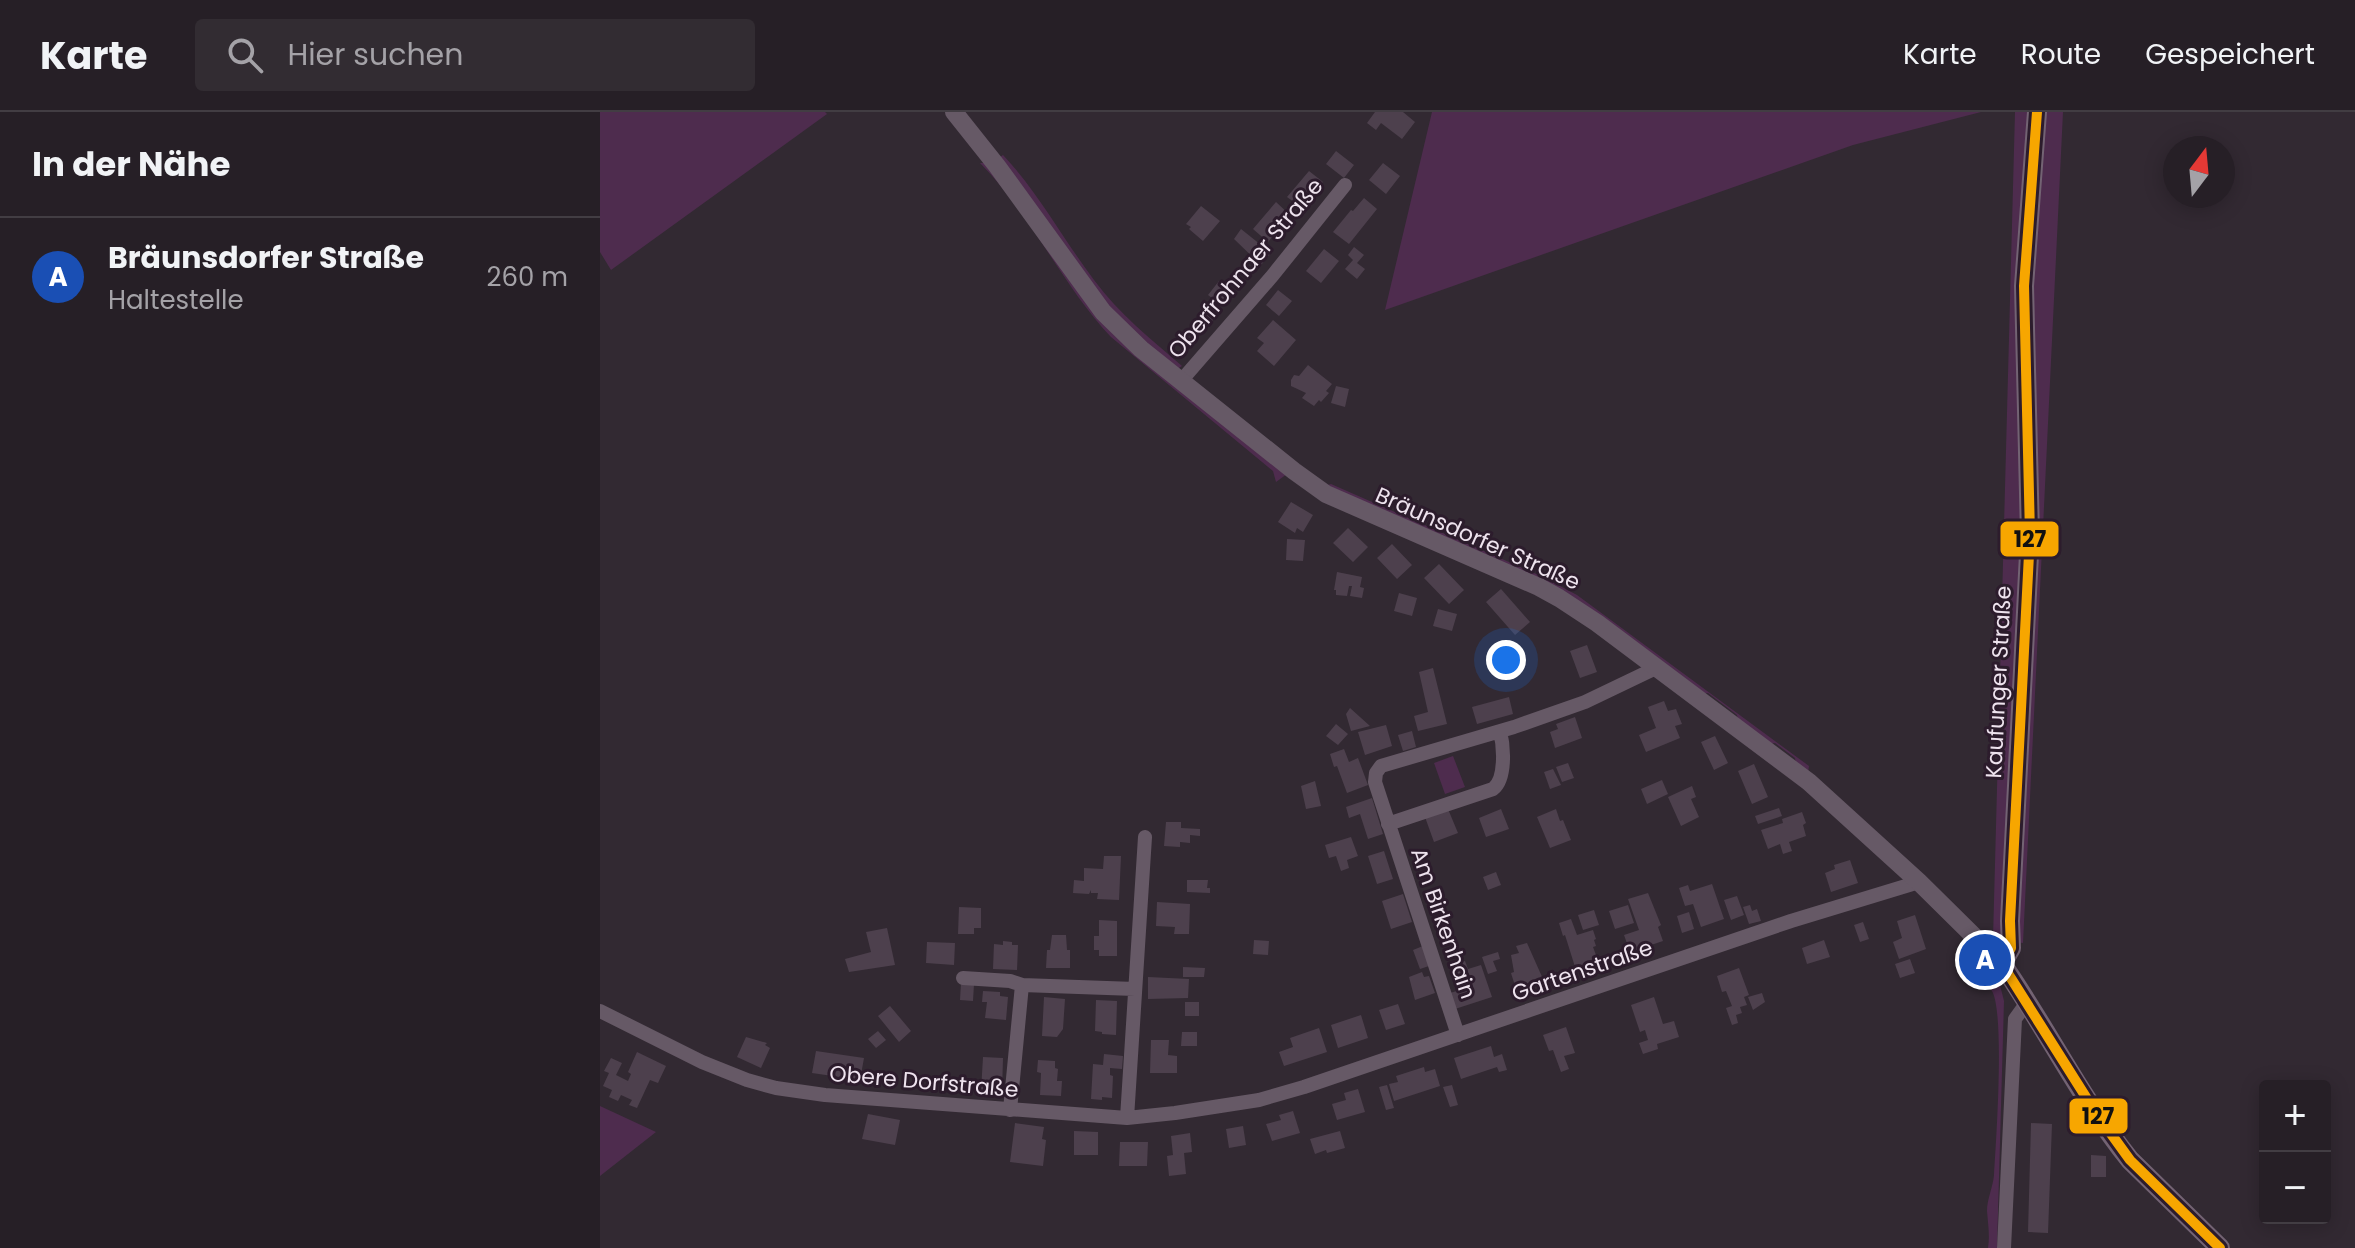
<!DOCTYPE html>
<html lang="de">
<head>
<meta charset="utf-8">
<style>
  :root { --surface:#261f26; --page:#322c32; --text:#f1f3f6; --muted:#a4a2a7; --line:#423d43; --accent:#aca2ac }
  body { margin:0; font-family:Poppins,sans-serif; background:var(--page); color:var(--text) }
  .controls { position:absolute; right:24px; bottom:24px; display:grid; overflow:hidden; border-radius:8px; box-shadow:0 4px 20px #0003 }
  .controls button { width:72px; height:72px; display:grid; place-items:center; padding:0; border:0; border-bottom:2px solid var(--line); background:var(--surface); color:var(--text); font:40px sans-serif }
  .compass { position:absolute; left:1563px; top:24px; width:72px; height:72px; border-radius:50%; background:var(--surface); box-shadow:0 4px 20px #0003; rotate:16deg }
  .you { position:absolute; left:906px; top:548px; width:28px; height:28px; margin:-20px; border:6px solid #fff; border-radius:50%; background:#1a73e8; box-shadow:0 0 0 12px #1a73e833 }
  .badge { display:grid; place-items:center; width:52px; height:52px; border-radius:50%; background:var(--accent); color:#fff; font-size:26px; font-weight:700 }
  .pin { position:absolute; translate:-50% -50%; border:4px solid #fff; box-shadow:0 2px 8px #0006 }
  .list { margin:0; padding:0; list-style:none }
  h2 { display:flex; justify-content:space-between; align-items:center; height:104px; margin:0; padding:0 32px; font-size:34px }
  h2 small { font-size:26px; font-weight:400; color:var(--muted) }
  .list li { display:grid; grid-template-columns:52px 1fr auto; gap:24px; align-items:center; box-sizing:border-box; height:120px; padding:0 32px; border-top:2px solid var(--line) }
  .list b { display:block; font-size:30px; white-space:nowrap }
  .list p { margin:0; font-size:26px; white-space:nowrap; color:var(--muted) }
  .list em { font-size:26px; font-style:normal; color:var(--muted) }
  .icon { flex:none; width:44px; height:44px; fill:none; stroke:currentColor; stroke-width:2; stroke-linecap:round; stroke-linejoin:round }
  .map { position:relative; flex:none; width:1755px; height:1136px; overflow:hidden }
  header { display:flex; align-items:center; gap:48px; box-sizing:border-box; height:112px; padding:0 40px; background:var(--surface); border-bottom:2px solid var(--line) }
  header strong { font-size:38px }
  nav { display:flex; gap:44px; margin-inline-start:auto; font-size:28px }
  .search { width:560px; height:72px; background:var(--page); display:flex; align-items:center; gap:20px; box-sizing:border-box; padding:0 28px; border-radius:8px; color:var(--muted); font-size:30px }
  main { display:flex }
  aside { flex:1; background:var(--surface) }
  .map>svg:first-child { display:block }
  .green { fill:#4e2c4e }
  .building { fill:#4d404d }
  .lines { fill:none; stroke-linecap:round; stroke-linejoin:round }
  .minor { stroke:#665966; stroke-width:14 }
  .tertiary { stroke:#665966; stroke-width:18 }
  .secondary { stroke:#736373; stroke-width:20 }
  .bus-1-casing { stroke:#2c1c2c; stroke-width:16 }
  .bus-1 { stroke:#f7a600; stroke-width:10 }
  .labels { text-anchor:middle; stroke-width:6; stroke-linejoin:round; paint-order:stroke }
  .street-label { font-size:22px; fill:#eee3ee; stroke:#2c1c2c }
  .line-badge { stroke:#2c1c2c; stroke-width:3 }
  .pale-badge-label { font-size:22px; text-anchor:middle; font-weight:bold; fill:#111 }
</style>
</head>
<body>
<header>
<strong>Karte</strong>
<div class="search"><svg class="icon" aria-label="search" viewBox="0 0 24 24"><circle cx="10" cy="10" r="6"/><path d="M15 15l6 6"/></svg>Hier suchen</div>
<nav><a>Karte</a><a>Route</a><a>Gespeichert</a></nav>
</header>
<main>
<aside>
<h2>In der Nähe<small></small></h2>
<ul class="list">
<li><span class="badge" style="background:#1a4fb4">A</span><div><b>Bräunsdorfer Straße</b><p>Haltestelle</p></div><em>260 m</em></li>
</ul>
</aside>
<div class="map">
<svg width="1755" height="1136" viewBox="0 0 1755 1136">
  <rect width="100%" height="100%" fill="#322932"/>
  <!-- green -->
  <path class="green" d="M0,0H225L227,2L11,158L0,140Z
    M832,0H1381L1253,33L785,198Z
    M1415,0H1463L1423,831L1393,827Z
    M403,43C439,81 463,127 494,168C519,202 551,227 582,254L576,258L513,202L400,45Z
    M380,51H386L482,185L687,362L676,370L673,359L511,225C461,172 432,103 380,51Z
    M731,372L943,465L977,483L1209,654L1208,661L1196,652L1195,646L1175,631L1169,632L1138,610L1137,603L1108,581L1101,582L995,500L754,389L728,373Z
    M853,644L865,675L845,682L834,651Z
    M1379,845L1381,847L1373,855L1387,870L1395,864L1399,869L1404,889L1397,1136H1388C1390,1123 1388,1112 1387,1099C1387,1087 1393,1075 1394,1063C1396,1031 1405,901 1392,879C1386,868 1372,864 1361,859Z
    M0,994L56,1020L0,1064Z"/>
  <!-- building -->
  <path class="building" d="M775,0H803L815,10L802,27L781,11L776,18L767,11Z
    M736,39L754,53L744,66L726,52Z
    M783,51L800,64L786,82L769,68Z
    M709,59L723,70L702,96L687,85Z
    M764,86L777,97L749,132L733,120L751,98L753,99Z
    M676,90L690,103L668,130L653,117Z
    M601,94L620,109L603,129L589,117L591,115L586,112Z
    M641,117L671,141L661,153L634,127Z
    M754,135L764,143L757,151L765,157L757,167L745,157L753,148L748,143Z
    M724,137L739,149L721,171L706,159Z
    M619,169L631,179L620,192L608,183Z
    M678,178L692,189L679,204L666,193Z
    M605,193L618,201L611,211L598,202Z
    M673,208L696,228L674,254L657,239L664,231L657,226Z
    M708,253L732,272L726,279L729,281L721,290L719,288L714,294L702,286L706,281L691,274V268L694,263L699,264Z
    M736,274L749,277L745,295L731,291Z
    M691,390L713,403L703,420L697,416L695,421L678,410Z
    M748,416L768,435L753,450L733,431Z
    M687,427L705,428L703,449L686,448Z
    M792,432L812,453L797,467L777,446Z
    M839,452L864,478L849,492L824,466Z
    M737,460L762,465L760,475L764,476L762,486L750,484L752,474H749L747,484L736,483V478H734Z
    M901,477L930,510L915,523L886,490Z
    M799,481L817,486L812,504L794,499Z
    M838,497L857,502L852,519L833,514Z
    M987,533L997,560L980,566L970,539Z
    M833,556L847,612L818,619L814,604L828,600L819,560Z
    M909,585L913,602L877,612L872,595Z
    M1064,589L1068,599L1076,597L1082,612L1075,614L1080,626L1046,640L1039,623L1056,616L1048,595Z
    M750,596L770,614L751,619L746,602Z
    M975,605L982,626L955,636L950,620L958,617L956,612Z
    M736,612L748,622L738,633L726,624Z
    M786,613L792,634L765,643L758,620Z
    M812,619L816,635L803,639L798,623Z
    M1115,624L1128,651L1114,658L1101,630Z
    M744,637L749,650L758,646L768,673L747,681L737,654L734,655L730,642Z
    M968,651L974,666L962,670L956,655Z
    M1154,652L1168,685L1152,692L1138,659Z
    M953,657L961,673L950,677L944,660Z
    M1062,668L1068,682L1047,692L1041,677Z
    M715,669L721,694L706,697L701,674Z
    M1092,674L1096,685L1091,687L1099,705L1081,714L1068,685Z
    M772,686L783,722L768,727L760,702L749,706L746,695Z
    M1179,696L1182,704L1158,712L1155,704Z
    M848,697L858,721L834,730L825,705Z
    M901,697L909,717L886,725L879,706Z
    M956,697L960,709L963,708L971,728L950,736L937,705Z
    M1202,700L1206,711L1203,713L1206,724L1189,730L1192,739L1183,742L1180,732L1168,737L1161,718L1183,711L1182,707Z
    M566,710H581V716L600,717V724L590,723V731L580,730V735L564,734Z
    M751,725L758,744L747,748L749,756L741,759L736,744L729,746L725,733Z
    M784,739L793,767L777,772L768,744Z
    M504,744H521L519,788L497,787L498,781H491V778L489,782L473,781L474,768L484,769V756L503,757Z
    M1250,748L1258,771L1231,780L1225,761L1235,757L1234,753Z
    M896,760L901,773L888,778L883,765Z
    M587,768H608L607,776H610V781L587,780Z
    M1112,772L1124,807L1101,815L1093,792L1085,794L1079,776L1088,773L1090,779Z
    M1048,781L1061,813L1058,815L1063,829L1030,840L1024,823L1039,818L1028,787Z
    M803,782L812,810L791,817L782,789Z
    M1137,784L1144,803L1131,808L1124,788Z
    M557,790L590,792L589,822H574L575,815L556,814Z
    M1028,793L1034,811L1015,817L1009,799Z
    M1150,793L1152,799L1157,797L1161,809L1149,812L1143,795Z
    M359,795L381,796V816H374V822H358Z
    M994,798L999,813L983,818L978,803Z
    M1089,800L1094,817L1082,821L1077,804Z
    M1315,803L1326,837L1299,847L1293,830L1302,826L1297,809Z
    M971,807L977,823L993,818L996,827L994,828L996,834L993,835L999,851L976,858L965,823L963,824L959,811Z
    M499,808L517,809V844H499V838H494V824H499Z
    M1263,810L1269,827L1260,830L1254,813Z
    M287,816L295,853L249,860L245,847L271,840L266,820Z
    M452,823H466L467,838H470V856H446L447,838H450Z
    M654,828L669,829L668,843L653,842Z
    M1224,828L1230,845L1207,852L1202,836Z
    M403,829L412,830V833H418L417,858L393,857L394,832L403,833Z
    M327,830L355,831L354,853L326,851Z
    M927,831L943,867L916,877L911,861L914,860L911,843L919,841L916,834Z
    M823,834L829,854L820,857L813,838Z
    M898,840L900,847L893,849L897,859L888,862L882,845Z
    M1310,847L1315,861L1300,866L1295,852Z
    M865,849L868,857L881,853L892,885L855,897L850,881L860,878L856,852Z
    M583,855L605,856L604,865H583Z
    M1139,856L1149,883L1144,885L1147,893L1140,895L1142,901L1136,903L1138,911L1132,913L1126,896L1132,894L1126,879L1122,880L1117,864Z
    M822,860L824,865L829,864L835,881L815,888L809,865Z
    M548,865L589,867L588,886L548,887Z
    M361,871L374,872L373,889L360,888Z
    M383,879L400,880V884L408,885L406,908L385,906L387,890H382Z
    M1162,881L1165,890L1153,898L1148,885Z
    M444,885L465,887L463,917L457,925L442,924Z
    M1054,885L1063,912L1074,909L1079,925L1057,932L1058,937L1043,942L1039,931L1048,928L1045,918L1040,920L1031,893Z
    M496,888L517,889L516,923L502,922V920L495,919Z
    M585,890H599V904H585Z
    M798,892L805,912L786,918L779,898Z
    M290,894L311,919L299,930L278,904Z
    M761,903L768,926L738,936L731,913Z
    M966,915L975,941L964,944L969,957L961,960L953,938L949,939L943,923Z
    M719,916L727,940L684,954L679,940L693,935L690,926Z
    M278,919L286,928L276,936L268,927Z
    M582,920H597V934H581Z
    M146,925L167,931L165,933L170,936L161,956L137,945Z
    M551,928H569L568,943L577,944V961H550Z
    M891,934L894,945L902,942L907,958L899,960L897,955L861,967L854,946Z
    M216,939L264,946L260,968L212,961Z
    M37,940L66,954L58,971L50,968L37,996L29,993L32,988L21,983L18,989L9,985L12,978L3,974L9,961L4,959L11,946L22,951L16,963L28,969L31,962L28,960Z
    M504,942L523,944L522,957L510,956V963L513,964L512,986L502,985V988L491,987L493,952L503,953Z
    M383,945L403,946L402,980L381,979Z
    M438,948L455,949V956L458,957L457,969H462L461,984L440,983L441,961L437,960Z
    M824,955L825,960L835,957L840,974L794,989L789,972L798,970L796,964Z
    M787,973L794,996L786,998L779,975Z
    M852,973L858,993L850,995L843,975Z
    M758,977L765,1000L737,1008L732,992L746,988L744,981Z
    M693,999L700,1021L672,1029L666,1012L681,1008L679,1003Z
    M268,1002L300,1008L295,1033L262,1027Z
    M415,1011L444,1015L442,1027L446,1028L443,1054L410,1050Z
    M1431,1011L1452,1012L1448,1121L1428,1120Z
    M643,1014L646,1033L629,1036L626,1017Z
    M474,1019L498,1020V1043H474Z
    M740,1019L745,1036L727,1041L726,1038L715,1042L710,1027Z
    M590,1021L592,1040L584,1041L586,1062L569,1064L567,1044L573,1043L571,1024Z
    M520,1030H548L547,1054H519Z
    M1491,1043L1506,1044V1065H1491Z"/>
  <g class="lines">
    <!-- minor -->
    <path class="minor" d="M581,269L673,163L745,73
      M788,712L893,677C906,667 904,635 900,619
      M363,866L410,869L422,873L535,877
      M0,899L102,950L147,968L176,976L225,983L527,1006L575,1001L659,988L704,975L1191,809L1319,770
      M858,923L775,670L776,661L781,654L914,615L985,590L1056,556
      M410,998L422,873
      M527,1006L545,725
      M1404,1136L1415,907L1428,889"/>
    <!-- tertiary -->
    <path class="tertiary" d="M354,0L397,54L503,200L541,237L694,359L726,382L939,475L959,486L997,511L1209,670L1319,770L1402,852"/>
    <!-- secondary -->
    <path class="secondary" d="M1437,0L1424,174L1430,423L1410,809L1411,836L1402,852C1447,917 1481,987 1530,1048L1620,1136"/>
    <defs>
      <path id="bus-1" d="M1402,852L1411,836L1410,809L1430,423L1424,174L1437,0
        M1402,852L1496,1001L1530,1048L1620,1136"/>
    </defs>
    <!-- bus-1 casing -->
    <use href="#bus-1" class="bus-1-casing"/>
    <!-- bus-1 -->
    <use href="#bus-1" class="bus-1"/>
  </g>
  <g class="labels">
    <!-- street labels -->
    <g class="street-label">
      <text transform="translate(645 156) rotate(-50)" y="8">Oberfrohnaer Straße</text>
      <text transform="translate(878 426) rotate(24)" y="8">Bräunsdorfer Straße</text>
      <text transform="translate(1398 570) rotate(-87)" y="8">Kaufunger Straße</text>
      <text transform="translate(844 811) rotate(71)" y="8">Am Birkenhain</text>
      <text transform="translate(982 858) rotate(-19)" y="8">Gartenstraße</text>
      <text transform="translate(324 969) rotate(5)" y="8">Obere Dorfstraße</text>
    </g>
  </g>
  <g class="line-badge">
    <rect x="1399" y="408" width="61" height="38" rx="8" fill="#f7a600"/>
    <rect x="1468" y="985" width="61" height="38" rx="8" fill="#f7a600"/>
  </g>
  <g class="pale-badge-label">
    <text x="1430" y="435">127</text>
    <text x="1498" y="1012">127</text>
  </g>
</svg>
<div class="controls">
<button>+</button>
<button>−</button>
</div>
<svg class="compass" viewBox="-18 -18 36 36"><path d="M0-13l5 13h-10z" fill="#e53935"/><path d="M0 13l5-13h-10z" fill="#a4a2a7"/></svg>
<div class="you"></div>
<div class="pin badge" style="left:1385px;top:848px;background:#1a4fb4">A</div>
</div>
</main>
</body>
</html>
